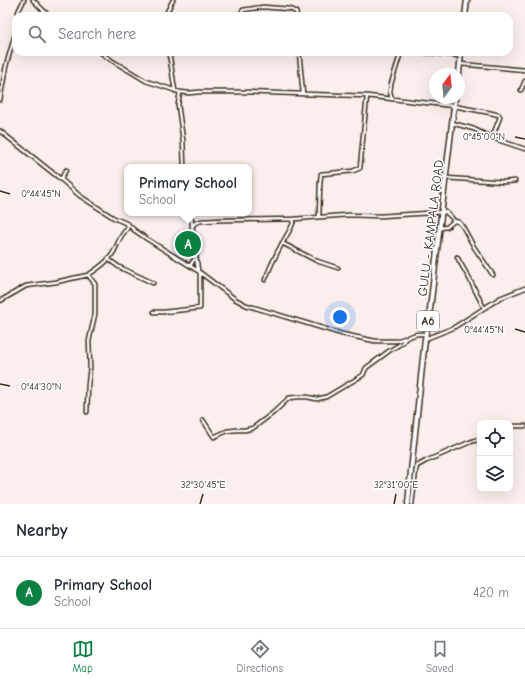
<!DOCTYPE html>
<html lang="en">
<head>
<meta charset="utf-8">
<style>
  :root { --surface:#fff; --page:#f2f2f3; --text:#1f2937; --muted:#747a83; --line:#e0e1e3; --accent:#0b8043 }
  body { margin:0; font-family:"Comic Neue",sans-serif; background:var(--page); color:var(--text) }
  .controls { position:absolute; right:12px; bottom:12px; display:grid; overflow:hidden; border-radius:8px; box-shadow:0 4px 16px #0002 }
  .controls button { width:36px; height:36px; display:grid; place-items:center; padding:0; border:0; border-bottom:1px solid var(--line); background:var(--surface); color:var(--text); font:20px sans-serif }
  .compass { position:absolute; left:429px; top:68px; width:36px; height:36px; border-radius:50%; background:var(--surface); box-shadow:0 4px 16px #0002; rotate:15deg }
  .you { position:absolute; left:340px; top:317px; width:14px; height:14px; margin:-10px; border:3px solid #fff; border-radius:50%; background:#1a73e8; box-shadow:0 0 0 6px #1a73e833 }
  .badge { display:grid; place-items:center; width:26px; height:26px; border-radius:50%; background:var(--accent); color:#fff; font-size:13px; font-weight:700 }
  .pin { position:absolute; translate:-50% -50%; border:2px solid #fff; box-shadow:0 1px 4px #0006 }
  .popup { position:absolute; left:124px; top:164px; width:128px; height:52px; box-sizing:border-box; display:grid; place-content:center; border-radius:8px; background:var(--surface); filter:drop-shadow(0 1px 3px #0005); font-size:13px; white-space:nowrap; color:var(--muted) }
  .popup b { font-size:15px; color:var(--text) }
  .popup::after { content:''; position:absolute; left:50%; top:100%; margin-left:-8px; border:8px solid transparent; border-top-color:var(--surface) }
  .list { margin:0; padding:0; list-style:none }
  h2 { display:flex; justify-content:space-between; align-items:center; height:52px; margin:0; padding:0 16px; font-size:17px }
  h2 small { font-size:13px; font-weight:400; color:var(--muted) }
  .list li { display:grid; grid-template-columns:26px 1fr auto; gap:12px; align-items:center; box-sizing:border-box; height:72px; padding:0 16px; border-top:1px solid var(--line) }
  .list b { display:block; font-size:15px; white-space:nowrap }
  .list p { margin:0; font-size:13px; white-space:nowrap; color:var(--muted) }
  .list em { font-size:13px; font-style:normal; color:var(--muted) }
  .icon { flex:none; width:22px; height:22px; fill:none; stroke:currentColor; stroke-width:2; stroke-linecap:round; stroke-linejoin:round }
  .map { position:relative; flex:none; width:525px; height:504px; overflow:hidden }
  .search { position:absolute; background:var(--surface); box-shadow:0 4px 16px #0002; left:12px; right:12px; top:12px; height:44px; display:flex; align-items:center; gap:10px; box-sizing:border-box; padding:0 14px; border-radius:12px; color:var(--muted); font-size:15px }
  .sheet { height:124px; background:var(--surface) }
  nav { display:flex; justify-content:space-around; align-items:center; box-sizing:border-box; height:56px; border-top:1px solid var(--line); background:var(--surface); font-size:11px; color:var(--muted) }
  nav a { display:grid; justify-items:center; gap:2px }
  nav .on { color:var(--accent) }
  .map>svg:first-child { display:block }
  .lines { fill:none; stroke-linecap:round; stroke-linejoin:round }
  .street-casing { stroke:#3b2a1e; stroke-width:5.5 }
  .primary-casing { stroke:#3b2a1e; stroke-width:7 }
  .street { stroke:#fff; stroke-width:2.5 }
  .primary { stroke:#fff; stroke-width:4 }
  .ticks { fill:none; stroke:#3b2a1e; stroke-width:1.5 }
  .labels { text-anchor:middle; stroke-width:3; stroke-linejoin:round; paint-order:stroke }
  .shield { fill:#fff; stroke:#766a62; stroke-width:1 }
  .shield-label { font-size:12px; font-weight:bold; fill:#3b2a1e }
  .street-label { font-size:13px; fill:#3b2a1e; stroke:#fff }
  .ticks-label { font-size:10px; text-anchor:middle; fill:#3b2a1e; stroke:#fff; stroke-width:3; stroke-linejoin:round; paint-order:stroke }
</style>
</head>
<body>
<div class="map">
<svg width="525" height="504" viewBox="0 0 525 504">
  <rect width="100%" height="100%" fill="#faefec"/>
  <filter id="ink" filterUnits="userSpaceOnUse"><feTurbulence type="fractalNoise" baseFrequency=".025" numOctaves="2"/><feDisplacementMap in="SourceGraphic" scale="8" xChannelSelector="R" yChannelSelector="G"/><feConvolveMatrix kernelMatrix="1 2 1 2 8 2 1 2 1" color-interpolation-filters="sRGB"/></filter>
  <g filter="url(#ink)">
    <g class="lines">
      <defs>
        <path id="street" d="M33,0L49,16
          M18,16V12L24,0
          M165,16L173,0
          M239,16L243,10L263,7L290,9L296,12L297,16
          M100,52L111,60L146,81L180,92L189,93L199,92H244L367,96L454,106L491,113L499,115L500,117L492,138
          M169,52L175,91
          M299,52L303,94
          M419,52C426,53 434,53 441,54C448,54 454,56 461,56
          M460,64L525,70
          M521,90L525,81
          M180,92L178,105L183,140L184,167
          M392,99L390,92L391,84L401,52
          M0,100L6,66L16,31
          M452,123L474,129L492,138L525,149
          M0,131L63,181L80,196L114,218L128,224L134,230L147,239L198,271L235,299L246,305L342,334L375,341H396L417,334H425
          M446,178L504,182L515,181
          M61,179L66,170
          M191,213L192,226
          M319,217L320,184L321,174L353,171L360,168L367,96
          M294,219L348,215L380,216L446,212L451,217L454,221L459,222L463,227L474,247L493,275
          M440,228L447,227L454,221
          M282,243L317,261L338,268
          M457,257L469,278L484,308
          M108,259L119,267L153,283
          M190,266L195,258
          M198,270L196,256V243L192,227L195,223L201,221L223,220L294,219C293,227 287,234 283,242C276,254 270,267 265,280
          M0,301L26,286L56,282L88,275
          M154,312H164L200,308V273
          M425,339L453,328L500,298L525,288
          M87,412L88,385L90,367L89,341L95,314V284L88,275C96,270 105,264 111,256C118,247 118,237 127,229L128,224
          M203,420L214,437L227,431L236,430H245L253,428L273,413L289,398L297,397H307L317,399L326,397L363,375L366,368L389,351L402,343L406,338
          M510,428L515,426H525
          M412,504L416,470L417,466L426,461L470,442L480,439"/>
        <path id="primary" d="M465,16L467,0
          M459,74L461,52
          M408,504L411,471L425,339L430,309L455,98"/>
      </defs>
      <!-- street casing -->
      <use href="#street" class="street-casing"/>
      <!-- primary casing -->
      <use href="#primary" class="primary-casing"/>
      <!-- street -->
      <use href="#street" class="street"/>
      <!-- primary -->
      <use href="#primary" class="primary"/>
    </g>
  </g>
  <!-- ticks -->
  <path class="ticks" d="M515,137L525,139M0,191L10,194M515,329L525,332M0,384L10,386M200,504L203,494M394,504L396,494"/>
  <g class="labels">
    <!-- shield labels -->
    <rect class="shield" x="417" y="311" width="22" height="20" rx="3"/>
    <g class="shield-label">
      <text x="428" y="325">A6</text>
    </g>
    <!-- street labels -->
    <g class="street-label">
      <text transform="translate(430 228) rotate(-83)" y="5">GULU - KAMPALA ROAD</text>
    </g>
  </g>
  <g class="ticks-label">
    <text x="484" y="140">0°45'00"N</text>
    <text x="41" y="197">0°44'45"N</text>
    <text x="484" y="333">0°44'45"N</text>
    <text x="41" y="390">0°44'30"N</text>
    <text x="203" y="488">32°30'45"E</text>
    <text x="396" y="488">32°31'00"E</text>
  </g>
</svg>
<div class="controls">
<button><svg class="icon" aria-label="locate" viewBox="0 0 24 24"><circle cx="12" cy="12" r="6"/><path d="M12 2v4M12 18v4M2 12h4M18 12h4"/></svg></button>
<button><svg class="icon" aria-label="layers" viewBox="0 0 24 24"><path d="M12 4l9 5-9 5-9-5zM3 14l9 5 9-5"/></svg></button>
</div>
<svg class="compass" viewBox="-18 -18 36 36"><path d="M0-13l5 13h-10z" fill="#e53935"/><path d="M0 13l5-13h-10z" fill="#747a83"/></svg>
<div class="you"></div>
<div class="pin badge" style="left:188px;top:244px">A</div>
<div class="popup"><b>Primary School</b>School</div>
<div class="search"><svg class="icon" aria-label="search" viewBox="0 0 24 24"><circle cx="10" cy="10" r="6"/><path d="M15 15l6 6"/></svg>Search here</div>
</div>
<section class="sheet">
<h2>Nearby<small></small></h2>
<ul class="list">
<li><span class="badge">A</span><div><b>Primary School</b><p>School</p></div><em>420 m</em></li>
</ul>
</section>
<nav>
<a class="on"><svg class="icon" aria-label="map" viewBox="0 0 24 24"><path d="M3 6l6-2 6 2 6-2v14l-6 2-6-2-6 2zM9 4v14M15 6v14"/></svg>Map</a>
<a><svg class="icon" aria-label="directions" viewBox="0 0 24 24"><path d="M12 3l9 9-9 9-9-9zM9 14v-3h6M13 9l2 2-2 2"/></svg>Directions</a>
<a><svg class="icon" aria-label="saved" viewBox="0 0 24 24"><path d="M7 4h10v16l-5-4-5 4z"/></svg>Saved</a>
</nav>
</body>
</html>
